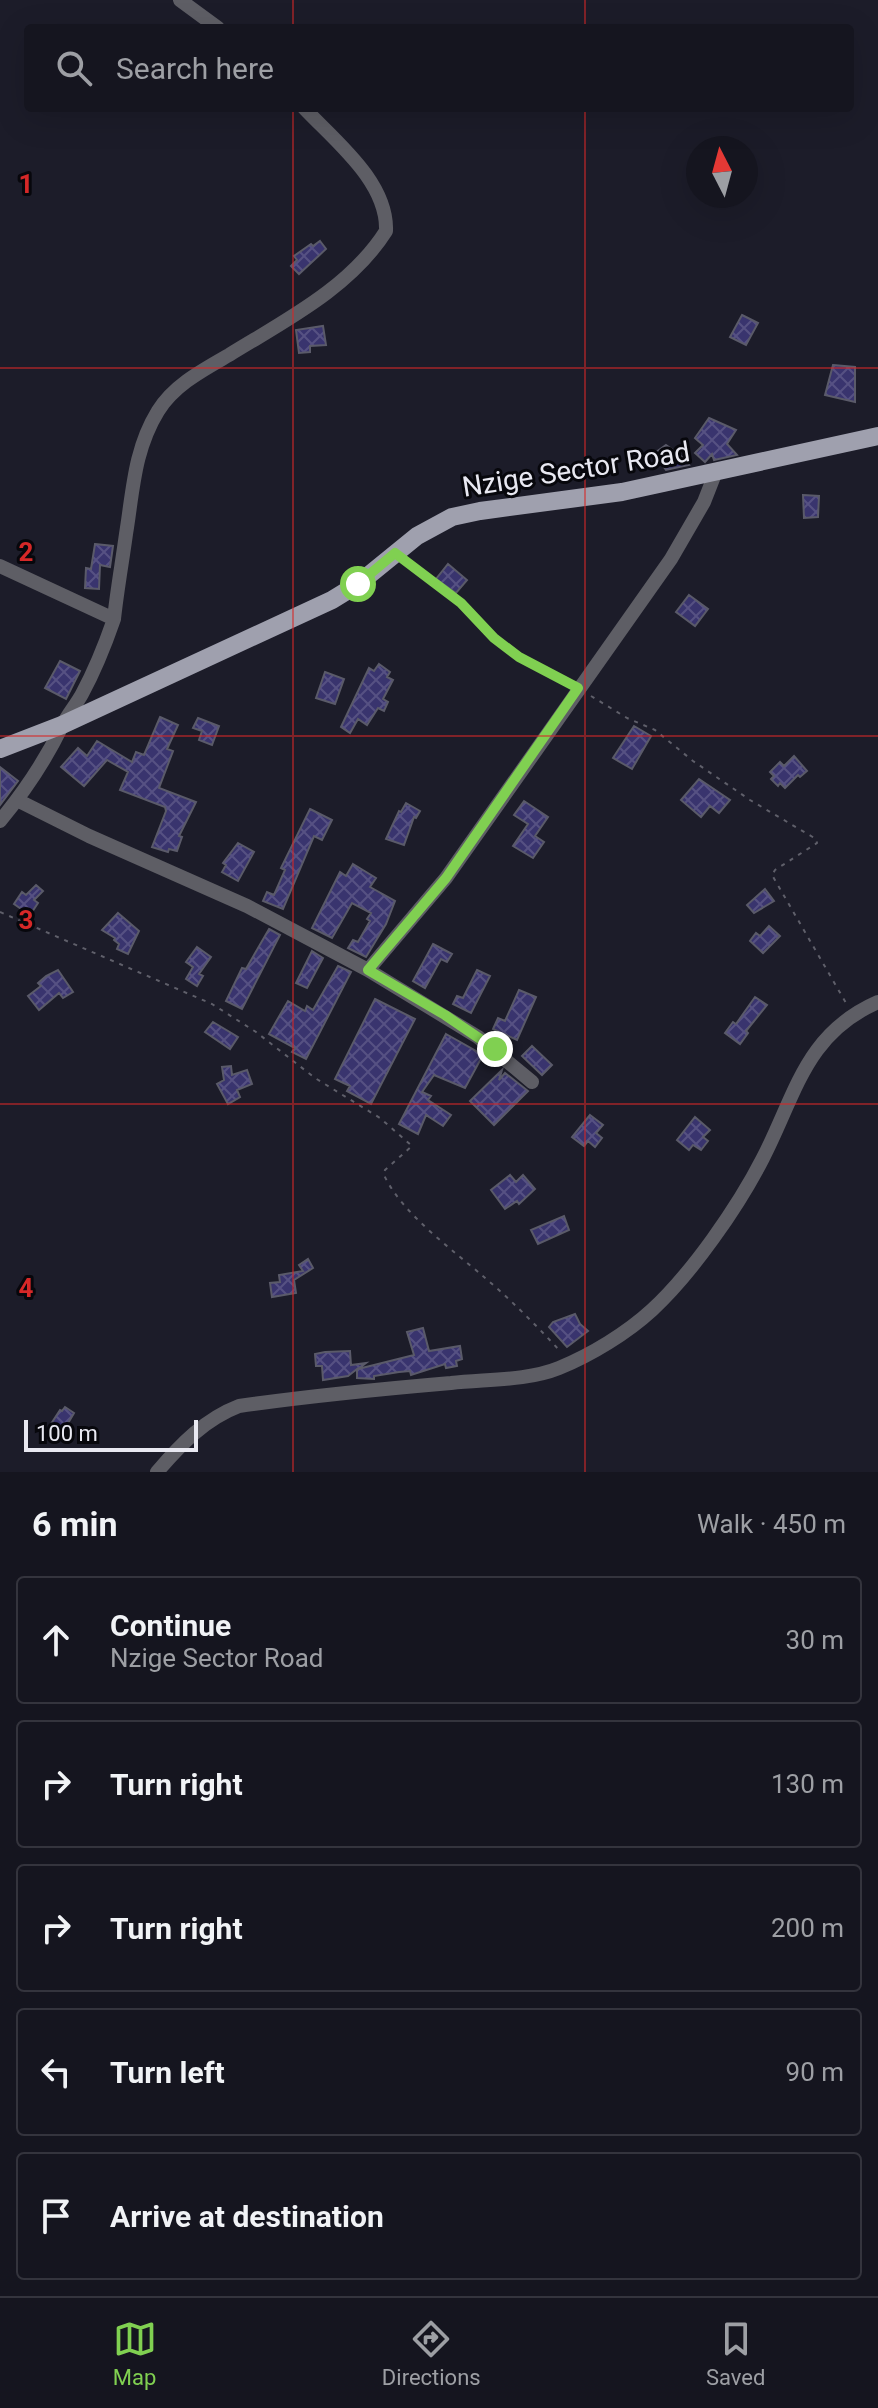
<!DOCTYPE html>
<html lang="en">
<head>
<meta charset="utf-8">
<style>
  :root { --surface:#15151f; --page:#22222c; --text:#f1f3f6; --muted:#9d9fa4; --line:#34343d; --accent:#80d051 }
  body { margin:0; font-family:Roboto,sans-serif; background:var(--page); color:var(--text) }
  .compass { position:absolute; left:686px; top:136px; width:72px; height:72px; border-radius:50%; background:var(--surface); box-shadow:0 8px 32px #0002; rotate:354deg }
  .scale { position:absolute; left:24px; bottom:20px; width:174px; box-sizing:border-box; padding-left:8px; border:4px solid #e8e8f1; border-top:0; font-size:22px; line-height:28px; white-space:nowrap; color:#e8e8f1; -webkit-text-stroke:6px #07070c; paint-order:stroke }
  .stop { position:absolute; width:24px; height:24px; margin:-18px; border:6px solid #80d051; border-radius:50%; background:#fff }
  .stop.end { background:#80d051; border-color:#fff; box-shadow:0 2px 8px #0008 }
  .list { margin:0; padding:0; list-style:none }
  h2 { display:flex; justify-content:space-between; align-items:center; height:104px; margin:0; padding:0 32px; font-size:34px }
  h2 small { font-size:26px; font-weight:400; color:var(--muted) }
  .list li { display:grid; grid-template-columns:52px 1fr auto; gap:24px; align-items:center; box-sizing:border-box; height:128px; margin:0 16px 16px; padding:0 16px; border:2px solid var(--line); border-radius:8px }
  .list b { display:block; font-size:30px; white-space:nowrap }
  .list p { margin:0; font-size:26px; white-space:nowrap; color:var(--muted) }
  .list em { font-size:26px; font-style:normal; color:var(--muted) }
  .icon { flex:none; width:44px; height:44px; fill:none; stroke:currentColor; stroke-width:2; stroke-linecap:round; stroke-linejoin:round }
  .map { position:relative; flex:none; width:878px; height:1472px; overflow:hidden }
  .search { position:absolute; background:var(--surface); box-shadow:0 8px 32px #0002; left:24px; right:24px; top:24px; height:88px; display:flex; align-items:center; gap:20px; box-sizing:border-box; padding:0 28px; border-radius:8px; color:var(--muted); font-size:30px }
  .sheet { height:824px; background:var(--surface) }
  nav { display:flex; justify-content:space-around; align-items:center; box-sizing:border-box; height:112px; border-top:2px solid var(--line); background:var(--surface); font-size:22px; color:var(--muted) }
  nav a { display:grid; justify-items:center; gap:4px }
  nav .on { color:var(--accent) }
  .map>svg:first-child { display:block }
  .building { fill:url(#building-cross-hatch); stroke:#5a5a69; stroke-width:2 }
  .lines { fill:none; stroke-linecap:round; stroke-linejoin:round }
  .path { stroke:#5f5f6a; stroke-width:2; stroke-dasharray:4 6; stroke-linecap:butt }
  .minor { stroke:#5e5e65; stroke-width:14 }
  .major { stroke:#9fa0ae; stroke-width:18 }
  .route { stroke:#80d051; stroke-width:10 }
  .grid { fill:none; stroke:#d62828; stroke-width:2; stroke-opacity:0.55 }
  .labels { text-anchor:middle; stroke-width:6; stroke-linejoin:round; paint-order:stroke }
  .street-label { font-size:28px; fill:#e8e8f1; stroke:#07070c }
  .grid-label { font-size:26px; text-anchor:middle; font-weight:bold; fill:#d62828; stroke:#07070c; stroke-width:6; stroke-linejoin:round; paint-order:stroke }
</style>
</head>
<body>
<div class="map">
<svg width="878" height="1472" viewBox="0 0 878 1472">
  <defs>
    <pattern id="building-cross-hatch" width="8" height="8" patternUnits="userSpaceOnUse" patternTransform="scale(2)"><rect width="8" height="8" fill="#39346e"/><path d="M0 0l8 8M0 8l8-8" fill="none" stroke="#565183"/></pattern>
  </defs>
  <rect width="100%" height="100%" fill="#1c1c29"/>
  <!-- building -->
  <path class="building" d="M320,241L326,249L299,274L291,266L297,260L294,256L311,244L313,246Z
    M742,315L758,323L746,345L730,337Z
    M323,326L326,345L310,346V352L299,353L296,330Z
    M833,365L855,367V402L825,395Z
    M709,418L736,430L727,444L737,455L714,460L712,454L705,462L695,453L703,445L695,438Z
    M666,445L679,454L689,465L666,470L660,462L658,463L652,455Z
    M803,495L819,496L818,517L804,518Z
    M95,544L113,546L110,567L100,565L99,589L85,588L86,568L91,569Z
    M448,564L467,580L456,593L436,579Z
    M689,595L708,609L695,626L676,612Z
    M60,661L80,671L66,699L45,688Z
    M379,664L390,672L387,677L393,680L383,699L388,702L384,711L378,708L367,725L358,719L350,733L341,727L369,668L374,671Z
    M325,672L344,679L335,704L316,698Z
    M160,717L178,725L167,749L173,751L159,788L196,802L179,836L182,837L177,851L169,849L168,852L152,847L166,811L165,807L120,790L128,772L107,760L84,786L61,767L78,748L87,756L97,741L132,762L136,752L144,755Z
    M198,718L219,726L212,745L199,740L202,731L193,728Z
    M634,726L651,736L632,769L613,758Z
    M794,756L807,771L800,777L798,775L785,788L780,783L778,786L771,779L774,776L770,772L780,762L784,766Z
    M0,767L18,781L0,805Z
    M699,779L730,800L719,813L710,806L701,817L681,800Z
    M524,801L548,817L535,836L544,842L533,858L513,846L528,824L514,815Z
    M406,803L420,811L416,818L414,817L404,845L386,839L399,811L401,812Z
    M310,809L332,820L322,840L314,836L283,909L263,901L267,892L274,895L285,870L281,868Z
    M238,843L254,852L238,881L222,872L226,865L223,863Z
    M353,864L376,878L370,887L395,901L386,924L366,957L348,948L353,940L358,942L370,921L367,919L371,913L352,903L332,938L312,928L340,872L346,876Z
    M36,885L43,891L34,900L38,903L30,915L14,904L22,892L26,895Z
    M765,889L774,901L754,913L747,905Z
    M118,913L139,931L128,954L117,949L119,944L114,940L115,938L102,930Z
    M769,926L780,936L763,953L750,941L756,933L760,936Z
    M269,929L280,935L242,1009L226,1001L242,968L246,969Z
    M433,944L452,954L447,962L441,959L425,988L413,981Z
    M197,947L211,957L199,974L203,976L197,986L186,979L193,967L186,962Z
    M312,951L323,958L307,988L296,983Z
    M338,966L351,972L306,1059L292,1052L295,1048L269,1034L288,1001L305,1011L307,1006L313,1010Z
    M58,970L73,992L63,998L59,993L39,1010L28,996L41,986L38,983L46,976Z
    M477,970L490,976L471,1013L453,1004L457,996L463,998Z
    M519,990L536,997L517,1040L493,1029L498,1018L505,1021Z
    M755,997L767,1005L746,1031L748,1033L740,1044L725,1033L733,1022L736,1024Z
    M375,999L415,1019L371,1104L347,1091L350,1086L335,1079Z
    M213,1022L238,1037L230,1049L205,1032Z
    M446,1034L483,1055L465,1088L434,1075L422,1092L431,1096L428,1100L451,1115L443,1126L426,1115L418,1134L399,1124Z
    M532,1046L552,1065L542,1075L522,1056Z
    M231,1066L232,1075L247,1070L252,1084L237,1090L240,1097L228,1104L217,1084L224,1080L222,1067Z
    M502,1070L499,1080L505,1073L528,1091L494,1125L470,1101Z
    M590,1115L603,1125L596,1133L602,1138L595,1147L588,1141L584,1146L572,1137Z
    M695,1117L710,1130L703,1137L708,1141L701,1150L693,1145L689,1150L677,1140Z
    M510,1175L516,1182L523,1175L535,1189L519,1204L517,1201L505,1209L491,1190Z
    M564,1216L569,1230L538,1244L531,1230Z
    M308,1259L313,1268L294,1280L296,1293L272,1297L270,1283L280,1282L279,1275L303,1271L299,1265Z
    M575,1314L580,1324L588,1331L567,1347L549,1327L553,1322Z
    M423,1328L429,1351L460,1346L462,1359L456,1361L457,1366L446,1368L445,1364L411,1375L410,1371L399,1372L374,1376V1379L357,1378V1369L348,1376L323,1380L322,1366H316L315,1354L325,1352L350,1351L351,1365L366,1363L358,1369L414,1355L407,1332Z
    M65,1407L74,1413L61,1435L49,1427L60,1410L62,1411Z"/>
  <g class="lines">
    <!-- path -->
    <path class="path" d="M408,562L461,603L494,638L519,657L568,683
      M591,696L627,718L655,730L693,761L750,800L816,839L817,843L775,870L772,875L846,1003
      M0,912L212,1004L256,1032L315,1078L380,1118L412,1146L385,1170L384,1175C402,1214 453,1250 484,1277C511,1300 537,1326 561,1352"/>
    <!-- minor -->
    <path class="minor" d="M180,0L218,28
      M0,566L114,619
      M17,800L89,836L247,906L368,970L478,1037L532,1082
      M0,821C25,791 45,761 62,726C67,715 76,705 82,694C95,670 105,645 114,619C117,591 122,563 126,534C133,491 134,450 158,411C174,385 203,370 229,355C284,321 350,288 386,231C388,182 335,141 304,108
      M368,970L446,878L671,559L704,502L715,474
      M157,1472C181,1444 205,1419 239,1406C309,1396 381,1389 451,1383C486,1379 527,1381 559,1368C591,1355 627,1333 652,1310C692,1273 738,1207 763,1158C796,1094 805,1034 878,1002"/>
    <!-- major -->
    <path class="major" d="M0,749L62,725L332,600L358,584L417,536L452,517L480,511L622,492L878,436"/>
  </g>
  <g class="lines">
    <!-- route -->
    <path class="route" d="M358,584L395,553L461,603L494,638L519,657L578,688L446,878L368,970L445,1015L495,1049"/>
  </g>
  <!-- grid -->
  <path class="grid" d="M293,0V28M585,0V28M293,108V1472M585,108V1472M0,368H878M0,736H878M0,1104H878"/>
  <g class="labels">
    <!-- street labels -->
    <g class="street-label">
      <text transform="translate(576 469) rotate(-9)" y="10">Nzige Sector Road</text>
    </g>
  </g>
  <g class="grid-label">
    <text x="26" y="193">1</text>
    <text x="26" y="561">2</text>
    <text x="26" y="929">3</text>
    <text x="26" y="1297">4</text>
  </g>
</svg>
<svg class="compass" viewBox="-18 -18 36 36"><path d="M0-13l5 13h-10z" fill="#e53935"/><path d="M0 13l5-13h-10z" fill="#9d9fa4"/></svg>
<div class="scale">100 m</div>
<div class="stop" style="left:358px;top:584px"></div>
<div class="stop end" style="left:495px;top:1049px"></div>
<div class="search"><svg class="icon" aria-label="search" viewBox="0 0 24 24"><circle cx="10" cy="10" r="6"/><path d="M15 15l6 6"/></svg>Search here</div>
</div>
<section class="sheet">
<h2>6 min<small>Walk · 450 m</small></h2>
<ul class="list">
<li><svg class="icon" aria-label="ahead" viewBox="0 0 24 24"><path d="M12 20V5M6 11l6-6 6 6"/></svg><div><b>Continue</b><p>Nzige Sector Road</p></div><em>30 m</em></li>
<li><svg class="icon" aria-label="right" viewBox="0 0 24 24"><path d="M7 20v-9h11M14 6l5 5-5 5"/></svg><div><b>Turn right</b></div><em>130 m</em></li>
<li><svg class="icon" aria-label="right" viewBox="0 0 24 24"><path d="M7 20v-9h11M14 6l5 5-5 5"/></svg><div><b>Turn right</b></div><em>200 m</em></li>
<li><svg class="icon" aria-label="left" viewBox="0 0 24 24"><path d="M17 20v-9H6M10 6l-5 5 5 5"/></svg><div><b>Turn left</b></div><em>90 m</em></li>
<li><svg class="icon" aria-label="arrive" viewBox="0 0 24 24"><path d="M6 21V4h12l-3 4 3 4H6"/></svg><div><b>Arrive at destination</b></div></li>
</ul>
</section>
<nav>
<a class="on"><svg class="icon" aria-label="map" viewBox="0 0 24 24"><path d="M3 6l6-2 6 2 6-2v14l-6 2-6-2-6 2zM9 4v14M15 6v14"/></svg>Map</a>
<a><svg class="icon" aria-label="directions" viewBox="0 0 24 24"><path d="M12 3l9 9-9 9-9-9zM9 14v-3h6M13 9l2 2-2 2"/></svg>Directions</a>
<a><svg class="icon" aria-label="saved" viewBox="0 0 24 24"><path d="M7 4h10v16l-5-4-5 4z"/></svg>Saved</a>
</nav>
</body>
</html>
